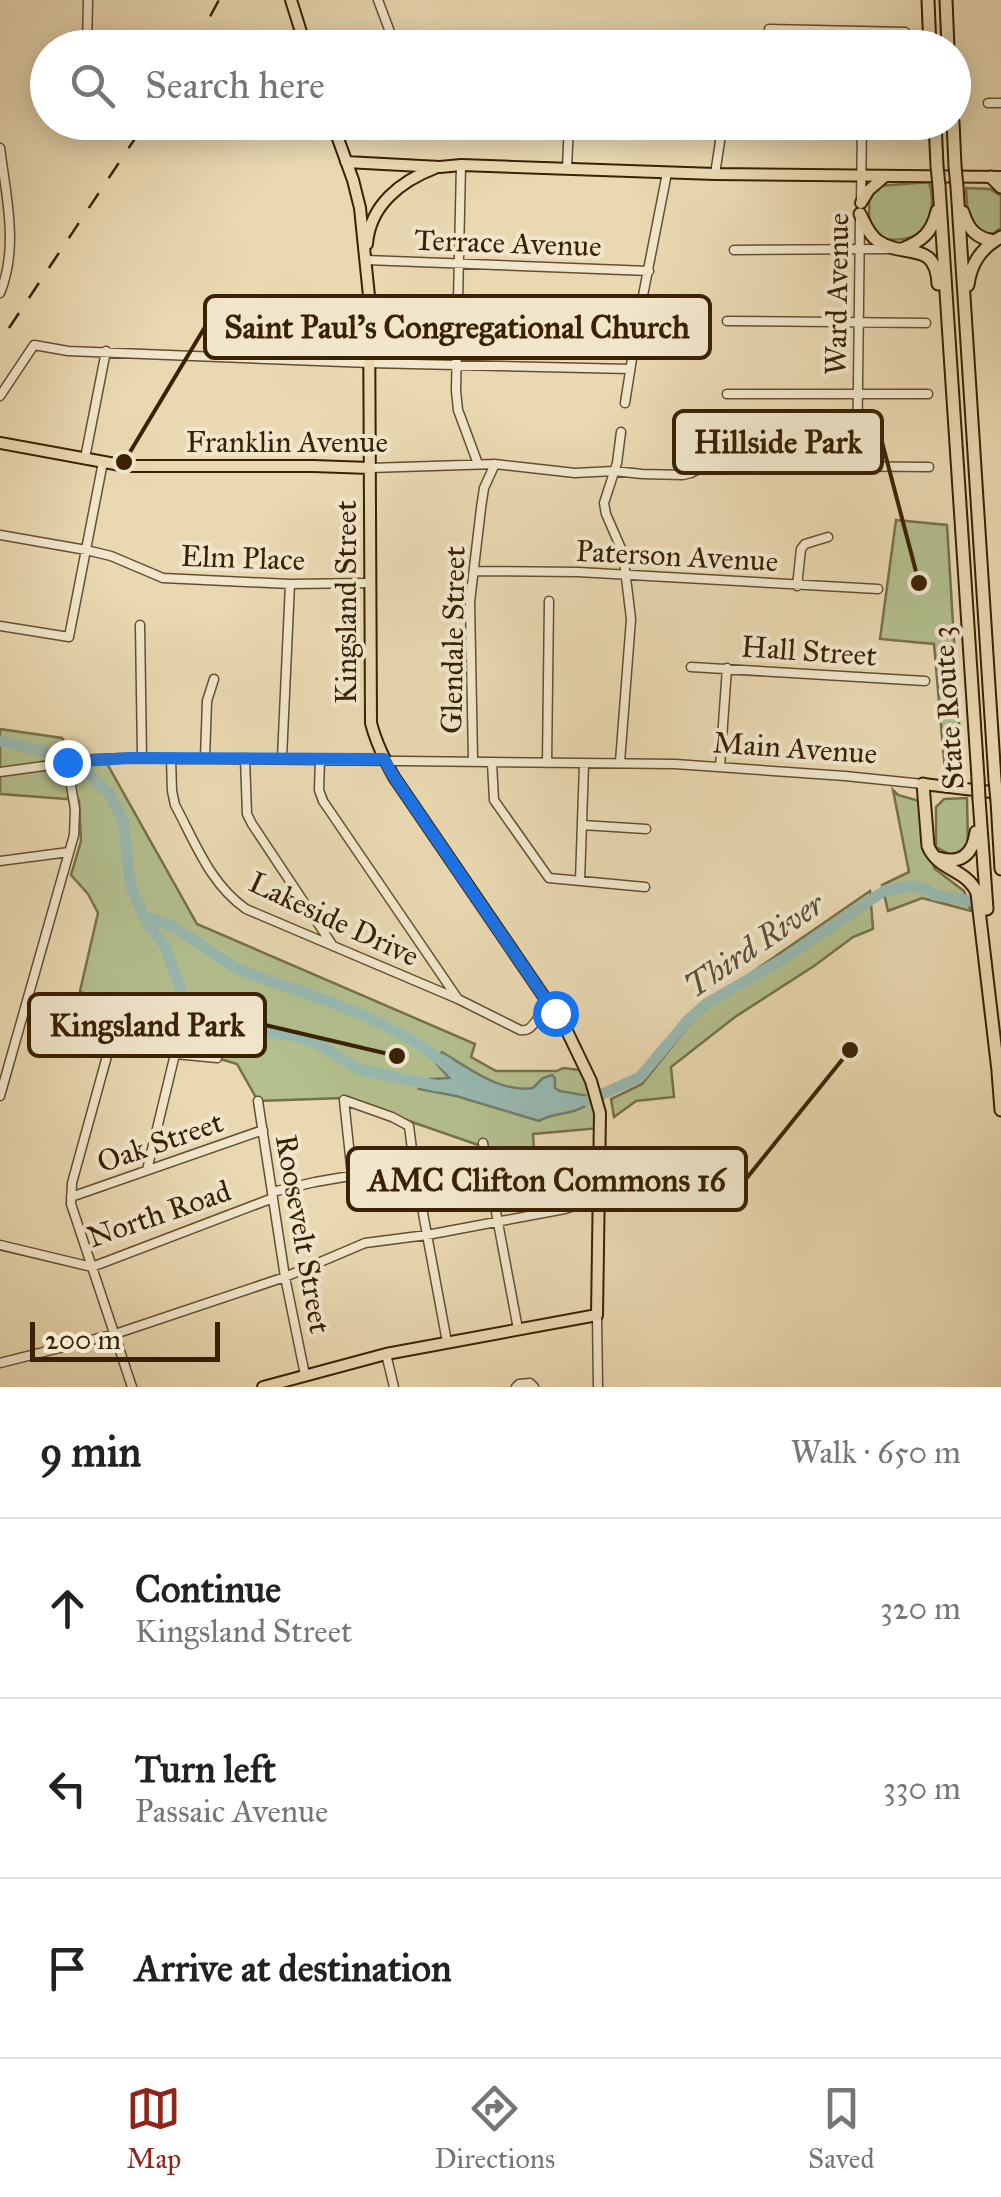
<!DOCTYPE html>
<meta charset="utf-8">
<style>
:root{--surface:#fff;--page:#f6f6f6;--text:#222;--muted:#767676;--line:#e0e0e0;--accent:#8f2418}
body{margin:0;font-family:"IM FELL Great Primer",serif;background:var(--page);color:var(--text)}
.scale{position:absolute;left:30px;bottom:25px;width:190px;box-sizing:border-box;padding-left:10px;border:5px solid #392102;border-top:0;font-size:28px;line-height:35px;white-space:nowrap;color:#392102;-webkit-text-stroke:8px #f1e6cc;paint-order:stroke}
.stop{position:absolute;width:30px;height:30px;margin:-22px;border:8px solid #1a73e8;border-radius:50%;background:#fff}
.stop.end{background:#1a73e8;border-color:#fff;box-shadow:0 2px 10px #0008}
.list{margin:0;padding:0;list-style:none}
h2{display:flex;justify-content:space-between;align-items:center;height:130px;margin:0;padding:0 40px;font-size:42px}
h2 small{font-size:32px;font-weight:400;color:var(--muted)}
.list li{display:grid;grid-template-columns:65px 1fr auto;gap:30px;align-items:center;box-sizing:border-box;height:180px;padding:0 40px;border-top:2px solid var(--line)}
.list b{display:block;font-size:38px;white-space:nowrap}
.list p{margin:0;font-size:32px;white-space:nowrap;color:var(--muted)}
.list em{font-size:32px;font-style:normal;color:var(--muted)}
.icon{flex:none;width:55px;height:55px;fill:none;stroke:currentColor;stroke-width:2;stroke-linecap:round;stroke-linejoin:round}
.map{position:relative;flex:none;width:1001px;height:1387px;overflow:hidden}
.search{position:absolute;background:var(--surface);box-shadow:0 5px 25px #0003;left:30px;right:30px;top:30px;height:110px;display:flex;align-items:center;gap:25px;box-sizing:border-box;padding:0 35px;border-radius:55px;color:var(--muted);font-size:38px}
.sheet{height:670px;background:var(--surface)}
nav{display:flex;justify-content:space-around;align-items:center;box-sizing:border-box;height:140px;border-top:2px solid var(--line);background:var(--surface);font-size:28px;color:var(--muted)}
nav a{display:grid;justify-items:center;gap:5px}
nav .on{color:var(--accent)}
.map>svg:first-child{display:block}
.green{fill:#b3bf8e;stroke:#767048;stroke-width:2.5}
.water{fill:#98b9b1;stroke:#727c6b;stroke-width:2.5}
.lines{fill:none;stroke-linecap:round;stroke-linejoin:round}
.river{stroke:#98b9b1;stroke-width:11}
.minor-casing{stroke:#654f2e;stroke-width:11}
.major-casing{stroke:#392102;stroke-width:14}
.highway-casing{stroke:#392102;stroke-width:15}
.minor{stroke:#f1e6cc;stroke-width:8}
.major{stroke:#e9d8b1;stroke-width:10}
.highway{stroke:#e9d8b1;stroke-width:11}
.rail{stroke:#392102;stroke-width:2.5;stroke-dasharray:18 18;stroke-linecap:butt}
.highway-bridge-casing{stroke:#392102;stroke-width:15;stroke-linecap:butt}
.highway-bridge{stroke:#e9d8b1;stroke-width:11}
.route{stroke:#1a73e8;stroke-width:12}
.labels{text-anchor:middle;stroke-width:8;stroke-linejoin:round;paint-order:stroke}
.street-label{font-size:30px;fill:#392102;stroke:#f1e6cc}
.water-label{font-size:32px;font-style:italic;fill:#564f37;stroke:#f1e6cc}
.leader{fill:none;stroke:#392102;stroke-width:4}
.callout-dot{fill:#392102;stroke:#f1e6cc;stroke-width:4}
.callout{fill:#f1e6cc;stroke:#392102;stroke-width:4}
.callout-label{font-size:32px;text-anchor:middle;font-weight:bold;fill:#392102}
</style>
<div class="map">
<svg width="1001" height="1387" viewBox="0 0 1001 1387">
<rect width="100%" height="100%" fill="#e9d8b1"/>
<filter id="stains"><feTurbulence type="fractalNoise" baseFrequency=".002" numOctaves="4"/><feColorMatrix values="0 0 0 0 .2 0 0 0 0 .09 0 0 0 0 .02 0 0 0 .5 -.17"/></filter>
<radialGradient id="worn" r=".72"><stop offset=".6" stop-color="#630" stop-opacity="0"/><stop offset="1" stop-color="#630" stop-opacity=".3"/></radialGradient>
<path class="green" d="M929 182C935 199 931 214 926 231 909 240 877 248 870 222 868 214 870 204 869 197L879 186Z
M966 188 990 189 1001 196V228L994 233 984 234 968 219Z
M896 520 947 525 962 772 945 771 934 644 880 639Z
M0 729 62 738 71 752 105 760 197 924 475 1044 471 1057 496 1071H557L563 1068 587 1071 596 1093 590 1095 601 1128 533 1134 534 1151 506 1150 481 1146 343 1098 258 1101 237 1064 217 1058 176 1053 119 1021 80 991 98 913 88 894 71 875 81 841 79 800 0 794Z
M893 790 898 795 919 801 926 848 935 869 964 891 971 911 922 898 888 911 882 885 909 872Z
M967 798 968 847 953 856 936 847V807L944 799Z
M870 891 873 929 853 937 814 966 735 1017 671 1067 674 1097 636 1101 614 1117 611 1099 642 1084 706 1004Z"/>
<path class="water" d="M442 1052C469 1068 500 1093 533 1088L543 1078 552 1075 555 1078V1088L560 1091 589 1096 590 1103C573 1116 552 1112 539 1121L456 1096 419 1089 430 1079 449 1078 436 1063Z"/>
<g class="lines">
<path class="river" d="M0 741 67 757
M84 769 110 795 123 821 131 888 147 923 165 946 188 1010 210 1026 297 1036 319 1044 358 1069 438 1086
M145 917C182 925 206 952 239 969 257 978 278 983 297 990 346 1007 409 1031 448 1067
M587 1101 640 1077 688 1020 706 1004 783 959 884 891 912 886 926 889 934 895 971 901"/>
<defs>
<path id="minor" d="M378 0 396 48
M769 29 905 32
M87 48 88 0
M863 48V31
M988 103H1001
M0 148C6 195 19 248 0 293
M461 165 456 391 458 410 478 464
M567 169 569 122
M715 174 723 122
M861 203 862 122
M734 250 889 249
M366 260 649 271
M727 321 926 323
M727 394H928
M0 396 34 345 68 351 369 363 630 369
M625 403 638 321 667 173
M85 458 106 351
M857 467 860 217
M370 468 495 464 575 473 614 471 642 474 683 475 691 473 707 465 929 467
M0 535 86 550 111 556 163 578 290 584 371 583
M474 571 578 572 878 589
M797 586 801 549 805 544 828 537
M140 625 142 758
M0 626 69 637 103 462
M691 667 925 681
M171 758 172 791 175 805C195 842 210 884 246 909L458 999 520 1030C531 1032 533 1023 540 1016L556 1015
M205 758 207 701 214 679
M245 758 247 814 252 824 333 946
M282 758 290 584
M320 759 319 790 323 801 458 999
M473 760 470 602 481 508 484 488 495 464
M620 762 631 619 623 553 606 514 604 503 617 463 621 432
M492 763 494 800 549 878 645 887
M547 763 549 601
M720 767 727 668
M0 772 95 759 130 758 675 764 845 776 923 784
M582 825 646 829
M0 861 69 852
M580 881 584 764
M0 1096 74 835 75 809 67 762
M258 1101 285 1277 305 1375
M483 1143 518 1329
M147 1170 175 1054
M352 1175 344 1100 392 1117 409 1126 414 1165 447 1342
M272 1192 315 1182 414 1165
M71 1197 263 1130
M0 1245 92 1267 273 1198
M597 1315 598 1387
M386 1354 394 1387
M0 1363 115 1334 285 1277 365 1243 427 1235 565 1209 587 1202 599 1201
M132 1387 71 1204 72 1183 115 1027 119 1022 175 1054 217 1058
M516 1387 519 1384 530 1383 534 1387"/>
<path id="major" d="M291 0 306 48
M346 162 440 167 461 165 715 174 1001 177
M861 203 869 190 883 178
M367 244C370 205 401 181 435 168
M0 443 126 466H313L370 468
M923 784 1000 793
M263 1387 386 1354 597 1315 600 1113 591 1081 566 1029 394 777C384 759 376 743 371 723L369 296 360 208 353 180 332 122"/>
<path id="highway" d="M928 0 930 48
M946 0 948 48
M935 122 937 166
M953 122 955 166
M991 177 1001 187
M939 186 978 778
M957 187 995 780
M963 212C968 229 976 238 994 241
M860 214C865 224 869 235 878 241 903 259 936 239 938 284
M902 249C922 241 932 233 937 211
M968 285C971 263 981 248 1001 237
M923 784 928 846C938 871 966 868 977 893L999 1079
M979 799 987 909
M997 801 1001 869
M938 858C961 865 973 854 976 832
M998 1072 1001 1110"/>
</defs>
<use href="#minor" class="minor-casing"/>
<use href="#major" class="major-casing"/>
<use href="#highway" class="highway-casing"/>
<use href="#minor" class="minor"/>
<use href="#major" class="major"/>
<use href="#highway" class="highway"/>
<path class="rail" d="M193 48 219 0
M9 328 146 122"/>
<defs>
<path id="highway-bridge" d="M937 166 939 186
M955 166 957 187
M978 778 979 799
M995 780 997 801"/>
</defs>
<use href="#highway-bridge" class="highway-bridge-casing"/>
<use href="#highway-bridge" class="highway-bridge"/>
</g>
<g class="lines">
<path class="route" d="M67 762 130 758 384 759 394 777 555 1013"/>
</g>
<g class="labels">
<g class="street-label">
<text transform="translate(508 243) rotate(2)" y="10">Terrace Avenue</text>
<text transform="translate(837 294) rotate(-89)" y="10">Ward Avenue</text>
<text x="287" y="452">Franklin Avenue</text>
<text transform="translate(677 556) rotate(3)" y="10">Paterson Avenue</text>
<text transform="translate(243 558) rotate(2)" y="10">Elm Place</text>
<text transform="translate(346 602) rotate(-90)" y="10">Kingsland Street</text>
<text transform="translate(453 640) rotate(-89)" y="10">Glendale Street</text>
<text transform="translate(809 651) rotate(4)" y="10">Hall Street</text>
<text transform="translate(948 708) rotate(-94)" y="10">State Route 3</text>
<text transform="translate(795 748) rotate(4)" y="10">Main Avenue</text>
<text transform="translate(334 919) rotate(25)" y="10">Lakeside Drive</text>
<text transform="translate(160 1142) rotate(-19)" y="10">Oak Street</text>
<text transform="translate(159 1214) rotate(-19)" y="10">North Road</text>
<text transform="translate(303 1234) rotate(80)" y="10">Roosevelt Street</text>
</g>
<g class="water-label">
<text transform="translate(754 945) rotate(-34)" y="11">Third River</text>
</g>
</g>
<path class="leader" d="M124 462L205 327M919 583L882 442M397 1056L265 1025M850 1050L746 1179"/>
<g class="callout-dot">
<circle cx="124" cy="462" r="10"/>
<circle cx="919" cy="583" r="10"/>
<circle cx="397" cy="1056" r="10"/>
<circle cx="850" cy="1050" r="10"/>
</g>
<g class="callout">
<rect x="205" y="296" width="505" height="62" rx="10"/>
<rect x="674" y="411" width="208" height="62" rx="10"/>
<rect x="29" y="994" width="236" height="62" rx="10"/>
<rect x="348" y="1148" width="398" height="62" rx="10"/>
</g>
<g class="callout-label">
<text x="457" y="338">Saint Paul's Congregational Church</text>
<text x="778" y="453">Hillside Park</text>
<text x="147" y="1036">Kingsland Park</text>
<text x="547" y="1191">AMC Clifton Commons 16</text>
</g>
<rect width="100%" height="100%" filter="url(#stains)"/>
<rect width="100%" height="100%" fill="url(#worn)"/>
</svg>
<div class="scale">200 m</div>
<div class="stop" style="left:555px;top:1013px"></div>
<div class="stop end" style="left:67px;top:762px"></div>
<div class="search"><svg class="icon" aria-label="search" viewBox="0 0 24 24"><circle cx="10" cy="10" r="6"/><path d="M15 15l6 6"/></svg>Search here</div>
</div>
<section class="sheet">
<h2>9 min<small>Walk · 650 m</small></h2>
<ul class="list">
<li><svg class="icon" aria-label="ahead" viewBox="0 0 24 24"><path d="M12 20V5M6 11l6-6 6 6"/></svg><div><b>Continue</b><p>Kingsland Street</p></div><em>320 m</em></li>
<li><svg class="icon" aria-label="left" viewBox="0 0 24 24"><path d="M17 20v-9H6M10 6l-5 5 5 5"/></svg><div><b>Turn left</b><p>Passaic Avenue</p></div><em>330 m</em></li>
<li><svg class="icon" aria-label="arrive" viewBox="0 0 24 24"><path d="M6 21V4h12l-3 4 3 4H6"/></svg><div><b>Arrive at destination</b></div></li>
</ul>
</section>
<nav>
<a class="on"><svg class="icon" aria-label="map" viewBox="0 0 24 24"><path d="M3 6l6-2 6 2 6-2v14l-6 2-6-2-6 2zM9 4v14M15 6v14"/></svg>Map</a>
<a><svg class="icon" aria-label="directions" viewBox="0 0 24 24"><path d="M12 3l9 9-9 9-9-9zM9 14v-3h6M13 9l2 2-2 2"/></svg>Directions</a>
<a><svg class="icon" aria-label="saved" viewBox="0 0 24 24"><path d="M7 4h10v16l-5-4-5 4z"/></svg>Saved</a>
</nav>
